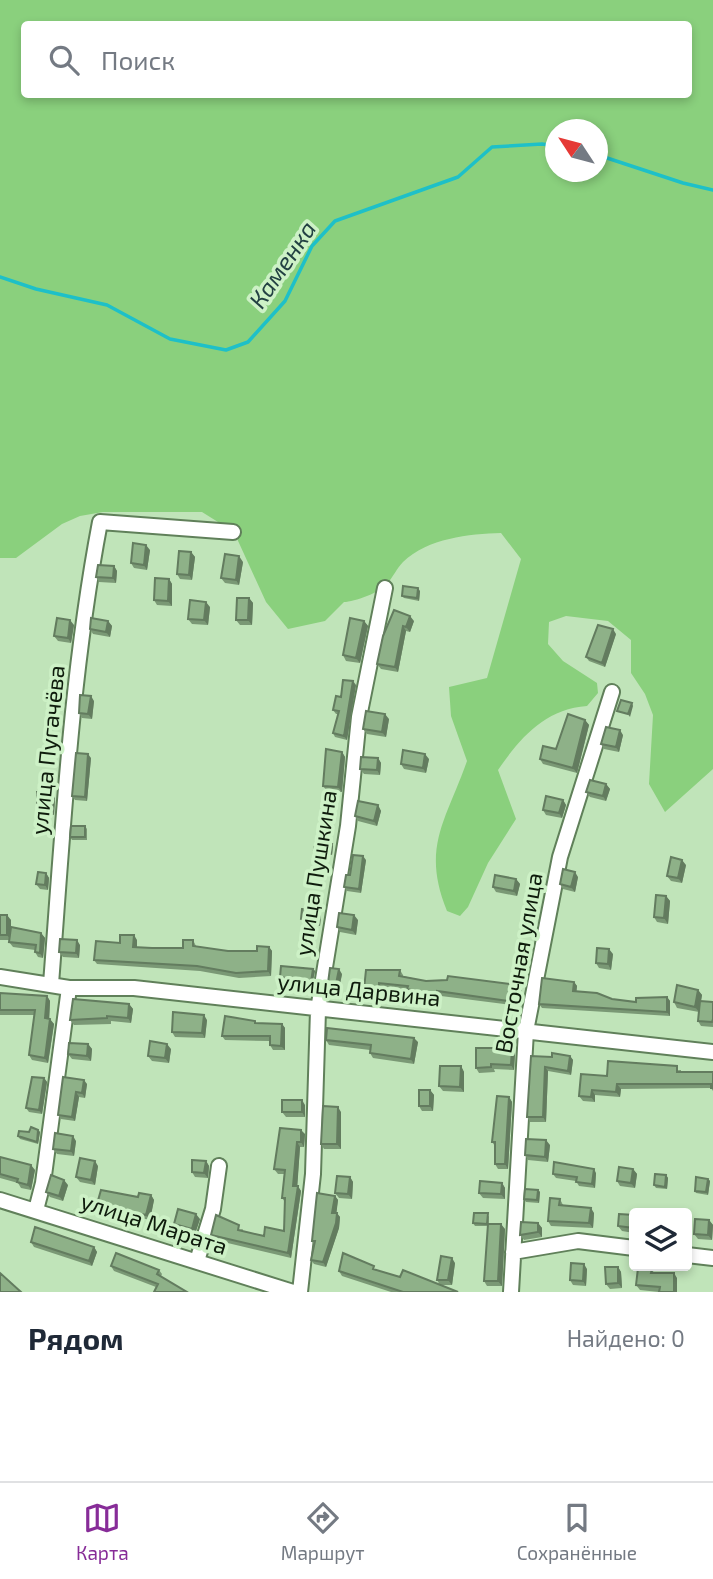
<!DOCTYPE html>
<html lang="ru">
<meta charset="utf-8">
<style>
:root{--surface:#fff;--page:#f2f2f3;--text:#1f2937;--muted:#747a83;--line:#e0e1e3;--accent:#872c98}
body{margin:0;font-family:"Exo 2",sans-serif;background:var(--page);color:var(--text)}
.controls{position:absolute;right:21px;bottom:21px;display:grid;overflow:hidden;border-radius:7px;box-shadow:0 4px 10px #0003}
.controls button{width:63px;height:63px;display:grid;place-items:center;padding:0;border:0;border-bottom:2px solid var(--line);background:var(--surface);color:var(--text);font:35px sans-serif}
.compass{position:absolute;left:545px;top:119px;width:63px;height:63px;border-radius:50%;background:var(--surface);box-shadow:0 4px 10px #0003;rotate:306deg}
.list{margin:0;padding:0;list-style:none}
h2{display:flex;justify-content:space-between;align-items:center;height:91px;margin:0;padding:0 28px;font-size:30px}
h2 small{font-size:23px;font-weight:400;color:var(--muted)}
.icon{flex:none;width:38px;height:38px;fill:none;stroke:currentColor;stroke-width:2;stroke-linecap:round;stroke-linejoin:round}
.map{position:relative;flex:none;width:713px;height:1292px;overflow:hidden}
.search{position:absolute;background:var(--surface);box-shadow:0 4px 10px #0003;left:21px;right:21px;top:21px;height:77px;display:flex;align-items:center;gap:18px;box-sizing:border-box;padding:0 24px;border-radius:7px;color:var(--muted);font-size:26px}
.sheet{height:189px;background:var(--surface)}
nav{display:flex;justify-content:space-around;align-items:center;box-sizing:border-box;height:98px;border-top:2px solid var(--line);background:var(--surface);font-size:19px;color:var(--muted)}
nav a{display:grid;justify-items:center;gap:4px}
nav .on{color:var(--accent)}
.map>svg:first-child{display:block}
.green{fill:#8ad07d;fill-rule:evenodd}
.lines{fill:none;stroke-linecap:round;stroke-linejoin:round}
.stream{stroke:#1ec0c8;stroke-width:3.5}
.minor-casing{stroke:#60805a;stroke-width:18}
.minor{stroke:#fff;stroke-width:14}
.wall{fill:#7a9875}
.shaded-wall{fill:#637c5f}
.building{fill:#8eb188;stroke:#637c5f;stroke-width:2}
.labels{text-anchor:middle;stroke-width:7;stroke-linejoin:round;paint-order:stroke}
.street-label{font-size:23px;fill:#0e1b0c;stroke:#cdf1c6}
.water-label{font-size:24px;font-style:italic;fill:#234143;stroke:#cdf1c6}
</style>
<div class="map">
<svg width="713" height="1292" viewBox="0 0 713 1292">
<rect width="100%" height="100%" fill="#c0e4b9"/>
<path class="green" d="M0 0H713V769L665 812 649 784 653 715 645 694 631 673V640L608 621 566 616 549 622 548 644 563 661 597 683 598 693 587 706C545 709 520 738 498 770L516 819 488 863 468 907 460 916 447 911C421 847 446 821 467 761L451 716 449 687 487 678 521 559 501 533C469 534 428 538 403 562 397 568 393 577 387 584 381 592 354 602 344 602L325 621 288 629 266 602 234 532 202 512H103L80 516 62 524 16 558H0ZM24 24H688V94H24ZM556 130H598V172H556Z"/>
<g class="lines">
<path class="stream" d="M598 155 683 183 713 190
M0 277 36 289 107 305 170 339 226 350 248 342 285 301 312 246 335 221 458 177 492 147 542 144 556 146"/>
<defs>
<path id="minor" d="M0 977 69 988H134L713 1052
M51 984C63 829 71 674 100 522L233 532
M0 1200 293 1292
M36 1210 43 1183 69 988
M513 1252 578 1241 634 1248
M687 1255 713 1258
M197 1261 213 1209 219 1166
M300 1292 313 1174 318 1010 348 826 359 717 385 588
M511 1292 526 1031 560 857 612 692"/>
</defs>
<use href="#minor" class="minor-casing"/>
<use href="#minor" class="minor"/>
</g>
<path class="wall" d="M150 550 147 570 134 568 131 563Z
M191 552 195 557 192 580 180 579 177 574Z
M243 562 239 585 225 583 221 578Z
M114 566 117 571 116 583 99 582 96 577Z
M169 579 172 584V606L157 605 154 600Z
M420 591 419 601 404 598 402 596Z
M249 598 253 603 252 625H240L236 620Z
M210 607 208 625 192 624 188 619Z
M108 621 112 626 110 637 93 634 90 629Z
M364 621 368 626 360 663 346 661 343 655Z
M414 621 410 632 406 631 398 672 381 669 377 664 383 636Z
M74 625 71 643 58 641 54 636Z
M616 634 605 667 589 661 586 657Z
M356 685 347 740 335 737 333 733 338 714H336L333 710 341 697Z
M94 701 92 719 82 718 79 713Z
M389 719 386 737 367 734 363 729Z
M585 720 589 725 577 773 543 764 540 759 556 749Z
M623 735 619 752 604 749 601 744Z
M342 752 345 757 342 792 327 791 323 786Z
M91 758 87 801 75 800 72 796Z
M378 758 381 763 380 775 364 774 360 769Z
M429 759 426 773 404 769 401 764Z
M606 784 610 789 606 801 590 797 586 792Z
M52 793 55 798 54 815 40 814 37 809Z
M563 800 566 805 562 818 546 815 543 810Z
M378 805 381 811 377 826 358 821 355 816Z
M85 826 87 829V840H72L70 837Z
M333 846 332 855 316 853 314 850Z
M366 860 361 893 347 891 344 887 350 875Z
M686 865 682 883 671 881 667 876Z
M46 873 49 878 48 890 40 889 36 884Z
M578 877 575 892 563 889 560 884Z
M516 879 520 884 517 896 496 892 493 887Z
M666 896 670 901 668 924 657 922 654 917Z
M318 910 321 915 320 926 304 924 301 919Z
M0 915 11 920V933H41L45 938 43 958 38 957 35 952V950L13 947 9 942 10 940H0Z
M358 920 356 935 340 932 337 927Z
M137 940V947L152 948H183L193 940 196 946 228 951H257L269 947 272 951 271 976 239 978 200 971 97 964 94 960 120 943Z
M80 945 79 958 63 957 59 952Z
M613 954 611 970 599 968 596 963Z
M313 969 315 971 312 985 282 980 280 977Z
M400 970 403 975V976L426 981 518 985 522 990 519 1006 441 996 440 999 429 998 411 994 408 990 382 988V994L368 993 364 989Z
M342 974 339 989 331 988 328 983Z
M574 982 577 986 576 992 612 999 636 1002 667 997 670 1001V1016L542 1008 539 1004Z
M698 990 702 995 701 1001 713 1002V1027L701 1026 698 1021 699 1012 677 1008 674 1002Z
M0 993 47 996 50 1001 49 1019 54 1024 48 1063 32 1060 29 1055 34 1015H0Z
M129 1004 133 1009 131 1023 111 1021V1024L74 1025 70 1020Z
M207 1020 205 1038 175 1037 172 1032Z
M257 1023 282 1024 285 1028V1050H273L270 1045V1041L225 1040 222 1036Z
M326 1040 418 1042 414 1064 373 1058 370 1053V1050L329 1045Z
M88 1044 92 1049 91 1061 72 1059 68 1054Z
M512 1048 515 1053 514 1070 494 1069 495 1072 479 1073 476 1068Z
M171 1049 169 1063 152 1061 148 1056Z
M531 1056 552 1057 570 1056 573 1060 571 1075 548 1071 546 1122H530L527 1117Z
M461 1066 464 1072V1092L443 1091 439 1086Z
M681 1070V1072H713V1091L711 1088 621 1089 620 1097 595 1095V1102L583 1101 579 1096 607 1076Z
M63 1077 87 1084 85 1098 79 1097 75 1121 61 1119 58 1115Z
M44 1078 47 1082 42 1114 29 1112 26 1108Z
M430 1090 434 1095 433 1111H422L419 1106Z
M509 1097 512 1102 508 1169H498L495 1164V1146L492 1142Z
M305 1105V1117H286L282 1112Z
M341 1112V1149H324L321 1144Z
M280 1128 305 1134 304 1147H300L297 1186 301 1191 291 1258 215 1240 211 1235 243 1229 242 1231 264 1236 284 1231 285 1202 282 1198 284 1174H278L274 1169Z
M38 1130 40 1132 38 1144 20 1139 18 1136Z
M76 1141 74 1156 57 1154 53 1149Z
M550 1145 548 1162 528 1160 525 1155Z
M0 1157 35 1170 31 1190 21 1188 18 1183 0 1178Z
M206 1161 209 1166 208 1178 195 1177 192 1172Z
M98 1166 95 1185 80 1182 76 1177Z
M633 1169 637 1174 635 1188 620 1186 617 1181Z
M596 1173 595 1188 579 1186 576 1181 556 1178 553 1174Z
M666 1175 668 1178 667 1189 656 1188 654 1185Z
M350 1177 353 1182 352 1199 339 1198 335 1193Z
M708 1179 710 1181 708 1195 696 1193 695 1191Z
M502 1183 505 1188V1199L483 1198 479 1193Z
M68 1185 63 1201 50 1197 46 1192Z
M538 1190 540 1192 539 1203 526 1202 524 1199Z
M151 1195 154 1200 150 1220 100 1209 97 1204Z
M335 1196 338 1200 336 1213 340 1217 339 1228 326 1267 314 1264 311 1260 314 1245 312 1241Z
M560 1199 563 1205 594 1213 593 1228 551 1226 548 1221Z
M634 1215V1233L622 1231 618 1226Z
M489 1216V1224L505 1229 502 1286H487L484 1281 488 1226H475L473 1223Z
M200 1219 195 1234 177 1229 174 1224Z
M709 1220 713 1225 712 1240 698 1239 694 1234Z
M538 1223 542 1228V1237L524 1240 520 1235Z
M31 1242 94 1247 97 1252 92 1266 34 1247Z
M455 1263 452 1285H440L437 1280Z
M111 1266 159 1270 162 1274 156 1287 114 1271Z
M618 1267 621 1272 622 1288 610 1289 606 1284Z
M587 1269 586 1286 573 1285 570 1280Z
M652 1269 654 1273 677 1278V1292H659L640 1290 636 1285Z
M339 1271H377L458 1292H391L342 1276Z"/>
<path class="shaded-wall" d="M146 545 150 550 147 570 144 565Z
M191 552 195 557 192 580 189 575Z
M239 556 243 562 239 585 236 580Z
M114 566 117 571 116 583 113 578Z
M169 579 172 584V606L168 601Z
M418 588 420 591 419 601 417 598Z
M249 598 253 603 252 625 248 620Z
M206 602 210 607 208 625 204 620Z
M410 616 414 621 410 632 406 627Z
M70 620 74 625 71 643 68 638Z
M108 621 112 626 110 637 106 632Z
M364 621 368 626 360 663 356 658Z
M403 626 406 631 398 672 395 667Z
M613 629 616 634 605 667 602 663Z
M353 681 356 685 347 740 344 736Z
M91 696 94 701 92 719 88 714Z
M632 703 633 706 630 717 628 714Z
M385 714 389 719 386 737 382 732Z
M585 720 589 725 577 773 573 768Z
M620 730 623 735 619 752 616 747Z
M342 752 345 757 342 792 338 787Z
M88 754 91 758 87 801 85 797Z
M425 754 429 759 426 773 423 768Z
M378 758 381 763 380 775 377 770Z
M606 784 610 789 606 801 603 796Z
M52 793 55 798 54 815 51 810Z
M563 800 566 805 562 818 559 813Z
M378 805 381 811 377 826 374 821Z
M332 844 333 846 332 855 330 853Z
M363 856 366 860 361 893 359 889Z
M682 860 686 865 682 883 678 878Z
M575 872 578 877 575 892 571 887Z
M46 873 49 878 48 890 45 885Z
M516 879 520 884 517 896 514 891Z
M666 896 670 901 668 924 664 918Z
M318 910 321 915 320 926 316 921Z
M7 915 11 920V940L7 935Z
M354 915 358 920 356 935 352 930Z
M41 933 45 938 43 958 40 953Z
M134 935 137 940V951L133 947Z
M77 940 80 945 79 958 76 953Z
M269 947 272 951 271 976 268 971Z
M609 949 613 954 611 970 608 964Z
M313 969 315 971 312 985 311 982Z
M339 969 342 974 339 989 336 984Z
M574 982 577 986 576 996 573 991Z
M379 983 382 988V994L379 989Z
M518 985 522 990 519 1006 515 1002Z
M698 990 702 995 699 1012 695 1007Z
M47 996 50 1001 49 1023 45 1018Z
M667 997 670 1001V1016L667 1012Z
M129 1004 133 1009 131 1023 128 1018Z
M204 1015 207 1020 205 1038 202 1033Z
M50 1019 54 1024 48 1063 45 1058Z
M282 1024 285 1028V1050L281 1046Z
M414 1038 418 1042 414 1064 411 1059Z
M88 1044 92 1049 91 1061 87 1056Z
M167 1044 171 1049 169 1063 165 1058Z
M512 1048 515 1053 514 1070 511 1065Z
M570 1056 573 1060 571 1075 568 1071Z
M461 1066 464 1072V1092L460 1087Z
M545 1067 548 1071 546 1122 543 1117Z
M44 1078 47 1082 42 1114 39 1110Z
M84 1080 87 1084 85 1098 82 1093Z
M617 1084 621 1089 620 1097 616 1092Z
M430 1090 434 1095 433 1111 430 1106Z
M592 1090 595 1095V1102L591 1097Z
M76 1092 79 1097 75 1121 72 1117Z
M509 1097 512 1102 508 1169 505 1164Z
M302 1100 305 1105V1117L302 1112Z
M338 1107 341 1112V1149L337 1144Z
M38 1130 40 1132 38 1144 37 1142Z
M301 1130 305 1134 304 1147 301 1142Z
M73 1136 76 1141 74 1156 71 1151Z
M546 1140 550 1145 548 1162 545 1157Z
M297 1142 300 1147 297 1191 293 1186Z
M95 1161 98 1166 95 1185 91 1180Z
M206 1161 209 1166 208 1178 204 1173Z
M31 1165 35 1170 31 1190 28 1185Z
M594 1169 596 1173 595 1188 592 1184Z
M633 1169 637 1174 635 1188 631 1183Z
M666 1175 668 1178 667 1189 665 1187Z
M350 1177 353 1182 352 1199 348 1194Z
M708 1179 710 1181 708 1195 706 1192Z
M64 1180 68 1185 63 1201 59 1196Z
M502 1183 505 1188V1199L501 1194Z
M298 1186 301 1191 291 1258 288 1253Z
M538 1190 540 1192 539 1203 537 1200Z
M151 1195 154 1200 150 1220 146 1215Z
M335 1196 338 1200 336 1217 332 1213Z
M591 1208 594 1213 593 1228 589 1223Z
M337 1213 340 1217 339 1228 326 1267 323 1262Z
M196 1214 200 1219 195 1234 192 1229Z
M709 1220 713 1225 712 1240 708 1235Z
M538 1223 542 1228V1237L538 1232Z
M501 1224 505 1229 502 1286 498 1281Z
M94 1247 97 1252 92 1266 89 1261Z
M452 1258 455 1263 452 1285 448 1280Z
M584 1264 587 1269 586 1286 583 1281Z
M618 1267 621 1272 622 1288 618 1283Z
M674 1273 677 1278V1292H674Z"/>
<path class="building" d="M133 543 146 545 144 565 131 563Z
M179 551 191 552 189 575 177 574Z
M225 554 239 556 236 580 221 578Z
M98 565 114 566 113 578 96 577Z
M155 578 169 579 168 601 154 600Z
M403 586 418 588 417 598 402 596Z
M237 598H249L248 620H236Z
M190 600 206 602 204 620 188 619Z
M394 610 410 616 406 627 403 626 395 667 377 664 383 636Z
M57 618 70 620 68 638 54 636Z
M91 618 108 621 106 632 90 629Z
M350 618 364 621 356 658 343 655Z
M598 625 613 629 602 663 586 657Z
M343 680 353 681 344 736 333 733 339 711 333 710 336 696 341 697Z
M80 695 91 696 88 714 79 713Z
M621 700 632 703 628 714 617 711Z
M366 711 385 714 382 732 363 729Z
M568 714 585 720 573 768 540 759 543 746 556 749Z
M606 727 620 730 616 747 601 744Z
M326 749 342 752 338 787 323 786Z
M403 750 425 754 423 768 401 764Z
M76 753 88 754 85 797 72 796Z
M361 757 378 758 377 770 360 769Z
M590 780 606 784 603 796 586 792Z
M37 792 52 793 51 810 37 809Z
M546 796 563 800 559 813 543 810Z
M358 801 378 805 374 821 355 816Z
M71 826H85V837H70Z
M316 841 332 844 330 853 314 850Z
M353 855 363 856 359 889 344 887 346 875H350Z
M671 857 682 860 678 878 667 876Z
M563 869 575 872 571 887 560 884Z
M38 872 46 873 45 885 36 884Z
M495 875 516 879 514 891 493 887Z
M656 895 666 896 664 918 654 917Z
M302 909 318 910 316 921 301 919Z
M339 913 354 915 352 930 337 927Z
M0 915H7V935H0Z
M11 927 41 933 40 953 35 952 36 945 9 942Z
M120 935H134L133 947 152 948H183V940H193V946L228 951H257V946L269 947 268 971 236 973 197 966 94 960 96 941 120 943Z
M60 939 77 940 76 953 59 952Z
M597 948 609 949 608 964 596 963Z
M281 966 313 969 311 982 280 977Z
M330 968 339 969 336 984 328 983Z
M366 970H400L399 976 426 981 447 980 448 976 518 985 515 1002 437 991V994H426L407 989 408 986 379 983V989H364Z
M542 978 574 982 573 991 597 993 612 999 636 1002V998L667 997V1012L539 1004Z
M677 985 698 990 695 1007 674 1002Z
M0 993 47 996 45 1018 50 1019 45 1058 29 1055 35 1010H0Z
M73 999 129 1004 128 1018 107 1016V1018L70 1020Z
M700 1001 713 1002V1019L712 1022 698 1021Z
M173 1012 204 1015 202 1033 172 1032Z
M225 1016 255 1021V1023L282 1024 281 1046 270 1045V1036H222Z
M327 1028 414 1038 411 1059 370 1053 371 1045 326 1040Z
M150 1041 167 1044 165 1058 148 1056Z
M69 1043 88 1044 87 1056 68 1054Z
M476 1048H512L511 1065 491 1064V1067L476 1068Z
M552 1053 570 1056 568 1071 545 1067 543 1117H527L531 1056 552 1057Z
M608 1061 677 1066V1072H713V1088H711V1084H617L616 1092 592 1090 591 1097 579 1096 581 1074 607 1076Z
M440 1066H461L460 1087 439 1086Z
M32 1077 44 1078 39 1110 26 1108Z
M63 1077 84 1080 82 1093 76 1092 72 1117 58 1115Z
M419 1090H430V1106H419Z
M497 1096 509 1097 505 1164H495V1142H492Z
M282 1100H302V1112H282Z
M323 1106 338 1107 337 1144H321Z
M31 1127 38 1130 37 1142 18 1136 19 1131 29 1132Z
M280 1128 301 1130V1142H297L293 1186H298L288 1253 211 1235 216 1215 239 1225 238 1230 264 1236 265 1227 284 1231 285 1198H282L285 1170 274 1169Z
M55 1133 73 1136 71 1151 53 1149Z
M526 1139 546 1140 545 1157 525 1155Z
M0 1157 31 1165 28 1185 17 1182 18 1179 0 1174Z
M80 1158 95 1161 91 1180 76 1177Z
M192 1160 206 1161 204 1173 192 1172Z
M554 1162 594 1169 592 1184 576 1182 577 1177 553 1174Z
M619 1167 633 1169 631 1183 617 1181Z
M655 1174 666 1175 665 1187 654 1185Z
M51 1175 64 1180 59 1196 46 1192Z
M337 1176 350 1177 348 1194 335 1193Z
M696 1177 708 1179 706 1192 695 1191Z
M480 1181 502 1183 501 1194 479 1193Z
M525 1189 538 1190 537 1200 524 1199Z
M101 1190 138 1197 139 1193 151 1195 146 1215 97 1204Z
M317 1193 335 1196 332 1213H337L336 1223 323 1262 311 1260 315 1241H312Z
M550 1198 560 1199 559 1205 591 1208 589 1223 548 1221Z
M178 1209 196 1214 192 1229 174 1224Z
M474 1213H488L487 1224 473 1223Z
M619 1214 634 1215V1228L618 1226Z
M695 1219 709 1220 708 1235 694 1234Z
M521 1222 538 1223V1232L520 1235Z
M488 1224H501L498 1281H484Z
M35 1227 94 1247 89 1261 31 1242Z
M116 1253 159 1270 157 1274 187 1292H154L158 1284 111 1266Z
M343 1253 374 1266 373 1269 400 1277 403 1270 458 1292H403L339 1271Z
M441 1256 452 1258 448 1280H437Z
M571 1263 584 1264 583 1281 570 1280Z
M605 1267H618V1283L606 1284Z
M638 1268 652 1269 651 1273H674V1292H659L660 1287 636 1285Z
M0 1273 21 1292H0Z"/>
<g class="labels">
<g class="street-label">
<text transform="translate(48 750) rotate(-84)" y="8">улица Пугачёва</text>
<text transform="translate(316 873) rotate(-81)" y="8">улица Пушкина</text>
<text transform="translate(519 963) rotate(-80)" y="8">Восточная улица</text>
<text transform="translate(359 990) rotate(6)" y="8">улица Дарвина</text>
<text transform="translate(154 1224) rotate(18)" y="8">улица Марата</text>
</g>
<g class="water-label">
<text transform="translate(283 265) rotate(-56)" y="8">Каменка</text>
</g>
</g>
</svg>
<div class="controls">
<button><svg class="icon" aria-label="layers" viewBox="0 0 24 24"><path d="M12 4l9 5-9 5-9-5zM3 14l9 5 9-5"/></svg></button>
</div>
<svg class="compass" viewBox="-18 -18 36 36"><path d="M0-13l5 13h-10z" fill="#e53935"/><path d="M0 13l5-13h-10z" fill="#747a83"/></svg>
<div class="search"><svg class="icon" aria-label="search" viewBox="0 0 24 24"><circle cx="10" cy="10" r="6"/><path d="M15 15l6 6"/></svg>Поиск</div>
</div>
<section class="sheet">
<h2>Рядом<small>Найдено: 0</small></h2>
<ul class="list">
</ul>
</section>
<nav>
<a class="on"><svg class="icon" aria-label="map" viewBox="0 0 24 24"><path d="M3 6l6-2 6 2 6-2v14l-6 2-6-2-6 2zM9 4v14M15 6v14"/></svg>Карта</a>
<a><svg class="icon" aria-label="directions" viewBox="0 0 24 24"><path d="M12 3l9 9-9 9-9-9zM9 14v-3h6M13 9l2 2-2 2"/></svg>Маршрут</a>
<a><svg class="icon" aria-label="saved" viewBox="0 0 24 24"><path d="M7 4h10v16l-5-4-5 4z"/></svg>Сохранённые</a>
</nav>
